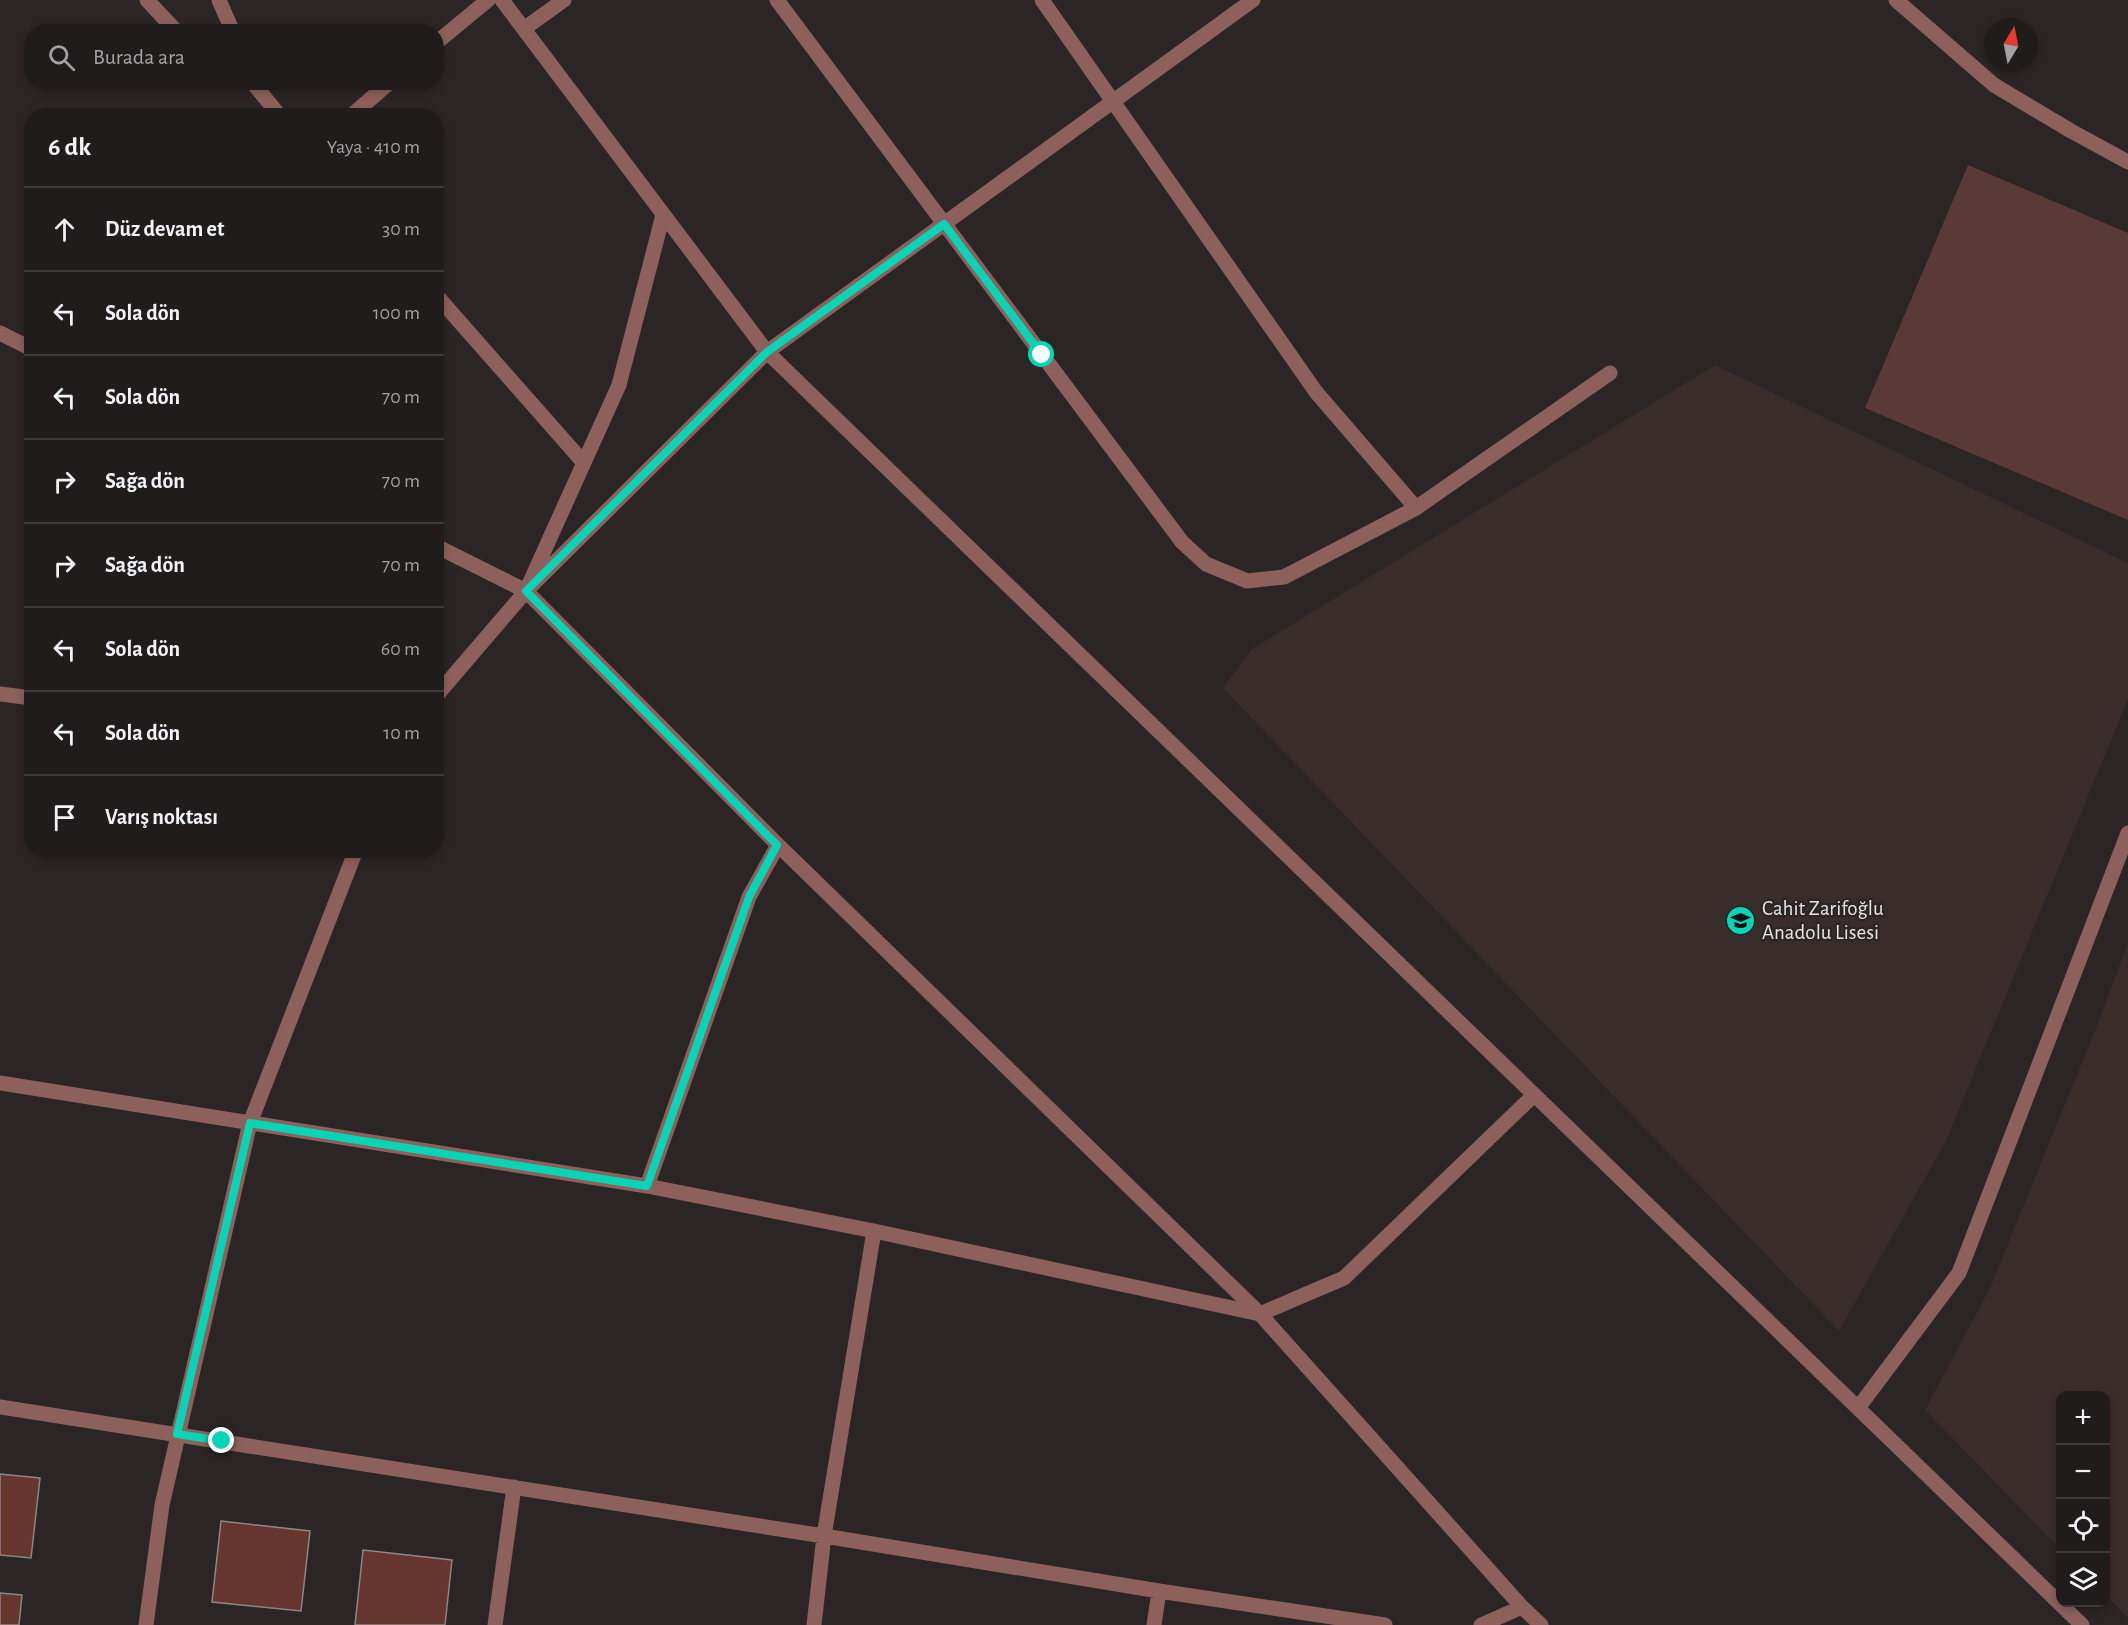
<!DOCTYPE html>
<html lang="tr">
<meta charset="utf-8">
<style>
:root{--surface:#201c1c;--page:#2d2929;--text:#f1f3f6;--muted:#a2a1a3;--line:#3d3a3b}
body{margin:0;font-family:"Alegreya Sans",sans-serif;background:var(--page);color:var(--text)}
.controls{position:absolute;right:18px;bottom:18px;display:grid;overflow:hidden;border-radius:12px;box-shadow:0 3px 9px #0003}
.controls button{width:54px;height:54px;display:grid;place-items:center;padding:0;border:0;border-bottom:2px solid var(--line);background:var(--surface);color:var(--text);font:30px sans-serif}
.compass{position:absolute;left:1984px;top:18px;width:54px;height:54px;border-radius:50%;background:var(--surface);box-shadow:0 3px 9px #0003;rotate:10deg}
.stop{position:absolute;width:18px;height:18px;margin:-14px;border:4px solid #08d5b5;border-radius:50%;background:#fff}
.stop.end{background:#08d5b5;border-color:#fff;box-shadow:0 2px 6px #0008}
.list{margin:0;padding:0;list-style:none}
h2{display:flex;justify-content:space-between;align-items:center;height:78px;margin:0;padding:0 24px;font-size:26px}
h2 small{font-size:20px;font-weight:400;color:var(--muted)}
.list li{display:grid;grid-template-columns:39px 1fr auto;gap:18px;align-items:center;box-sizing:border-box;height:84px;padding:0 24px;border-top:2px solid var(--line)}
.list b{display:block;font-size:22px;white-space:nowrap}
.list em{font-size:20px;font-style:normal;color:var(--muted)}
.icon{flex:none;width:33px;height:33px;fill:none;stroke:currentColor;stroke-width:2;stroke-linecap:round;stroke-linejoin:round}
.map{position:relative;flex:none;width:2128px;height:1625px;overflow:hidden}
.search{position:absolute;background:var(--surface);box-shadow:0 3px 9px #0003;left:24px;top:24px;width:420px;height:66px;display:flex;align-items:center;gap:15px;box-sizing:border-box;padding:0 21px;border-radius:24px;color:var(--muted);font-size:22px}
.panel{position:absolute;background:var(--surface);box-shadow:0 3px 9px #0003;left:24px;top:108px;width:420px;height:750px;border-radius:24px}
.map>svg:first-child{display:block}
.built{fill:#392d2b}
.green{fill:#5a3a36}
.building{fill:#673530;stroke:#8d8685;stroke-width:1.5}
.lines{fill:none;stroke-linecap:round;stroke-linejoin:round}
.minor{stroke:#8d605b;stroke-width:15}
.route{stroke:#08d5b5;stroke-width:8}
.labels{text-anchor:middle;stroke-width:4.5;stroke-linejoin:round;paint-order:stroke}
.poi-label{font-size:21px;fill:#e8e4e4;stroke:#2b2525;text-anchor:start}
</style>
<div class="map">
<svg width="2128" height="1625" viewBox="0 0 2128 1625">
<rect width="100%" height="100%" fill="#2b2525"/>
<path class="built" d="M1715 365 2128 563V699L1946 1141 1839 1331 1223 688 1252 649Z
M2128 943V1618L2106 1595V1396H2060V1549L1925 1410 1990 1288 2098 1023Z"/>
<path class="green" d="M1968 165 2128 233V520L1865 408Z"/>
<path class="building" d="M0 1474 40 1478 31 1558 0 1555Z
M221 1521 310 1531 301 1611 212 1602Z
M363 1550 452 1560 445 1625H355Z
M0 1593 22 1595 19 1625H0Z"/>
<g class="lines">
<path class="minor" d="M147 0 177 32
M219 0 233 32
M502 0 767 352 2082 1625
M777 0 1182 542 1206 564 1247 581 1284 577 1416 508 1610 373
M1042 0 1316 392 1416 508
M1896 0 1994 85 2071 131 2128 162
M525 28 564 0
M436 43 488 0
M252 82 280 116
M351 116 390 82
M436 295 584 463
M0 333 32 349
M436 546 526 591 778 845 1260 1314 1522 1607 1541 1625
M526 591 767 352 1253 0
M0 694 32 698
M436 696 526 591 619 385 663 215
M0 1083 647 1186 874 1231 1260 1314 1344 1278 1534 1095
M647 1186 749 897 778 845
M0 1407 824 1536 1159 1591 1385 1625
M1858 1408 1959 1273 2128 833
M146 1625 162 1505 250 1123 356 850
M495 1625 514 1487
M814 1625 824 1536 874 1231
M1154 1625 1159 1591
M1481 1625 1522 1607"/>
</g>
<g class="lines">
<path class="route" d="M222 1441 177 1434 250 1123 647 1186 749 897 777 845 526 591 767 352 944 224 1042 355"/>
</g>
<defs>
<symbol id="school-disc" viewBox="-11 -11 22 22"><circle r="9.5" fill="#08d5b5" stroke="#2b2525"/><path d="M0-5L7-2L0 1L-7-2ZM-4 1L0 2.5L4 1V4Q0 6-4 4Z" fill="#111"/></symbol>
</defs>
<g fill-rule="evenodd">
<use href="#school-disc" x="1724" y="904" width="33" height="33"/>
</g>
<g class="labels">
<g class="poi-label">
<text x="1762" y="915">Cahit Zarifoğlu<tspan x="1762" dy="24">Anadolu Lisesi</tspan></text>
</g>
</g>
</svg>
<div class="controls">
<button>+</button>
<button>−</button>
<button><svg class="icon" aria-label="locate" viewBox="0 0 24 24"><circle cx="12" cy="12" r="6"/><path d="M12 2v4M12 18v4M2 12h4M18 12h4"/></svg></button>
<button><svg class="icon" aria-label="layers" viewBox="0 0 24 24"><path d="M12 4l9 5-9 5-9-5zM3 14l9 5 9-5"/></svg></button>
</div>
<svg class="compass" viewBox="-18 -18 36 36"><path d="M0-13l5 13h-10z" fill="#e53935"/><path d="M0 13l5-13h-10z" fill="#a2a1a3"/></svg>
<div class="stop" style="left:1042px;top:355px"></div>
<div class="stop end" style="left:222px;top:1441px"></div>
<div class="search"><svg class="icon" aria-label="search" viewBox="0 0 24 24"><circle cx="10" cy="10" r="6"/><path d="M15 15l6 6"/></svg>Burada ara</div>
<section class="panel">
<h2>6 dk<small>Yaya · 410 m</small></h2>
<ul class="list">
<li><svg class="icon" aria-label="ahead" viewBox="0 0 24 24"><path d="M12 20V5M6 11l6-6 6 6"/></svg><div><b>Düz devam et</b></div><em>30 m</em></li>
<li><svg class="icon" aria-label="left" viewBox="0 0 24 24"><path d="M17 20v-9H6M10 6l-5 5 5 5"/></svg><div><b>Sola dön</b></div><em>100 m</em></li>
<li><svg class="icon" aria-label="left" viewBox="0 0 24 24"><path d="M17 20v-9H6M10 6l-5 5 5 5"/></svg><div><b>Sola dön</b></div><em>70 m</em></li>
<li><svg class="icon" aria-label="right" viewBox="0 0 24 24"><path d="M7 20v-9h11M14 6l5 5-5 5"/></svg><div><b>Sağa dön</b></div><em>70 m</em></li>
<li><svg class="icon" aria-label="right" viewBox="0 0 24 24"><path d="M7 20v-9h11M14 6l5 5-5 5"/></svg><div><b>Sağa dön</b></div><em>70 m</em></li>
<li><svg class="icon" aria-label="left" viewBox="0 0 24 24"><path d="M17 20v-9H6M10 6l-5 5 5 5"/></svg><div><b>Sola dön</b></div><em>60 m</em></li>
<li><svg class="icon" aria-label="left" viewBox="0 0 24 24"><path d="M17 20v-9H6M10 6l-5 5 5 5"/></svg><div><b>Sola dön</b></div><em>10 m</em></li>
<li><svg class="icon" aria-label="arrive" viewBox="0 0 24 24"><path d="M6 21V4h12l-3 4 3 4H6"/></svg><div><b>Varış noktası</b></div></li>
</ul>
</section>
</div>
